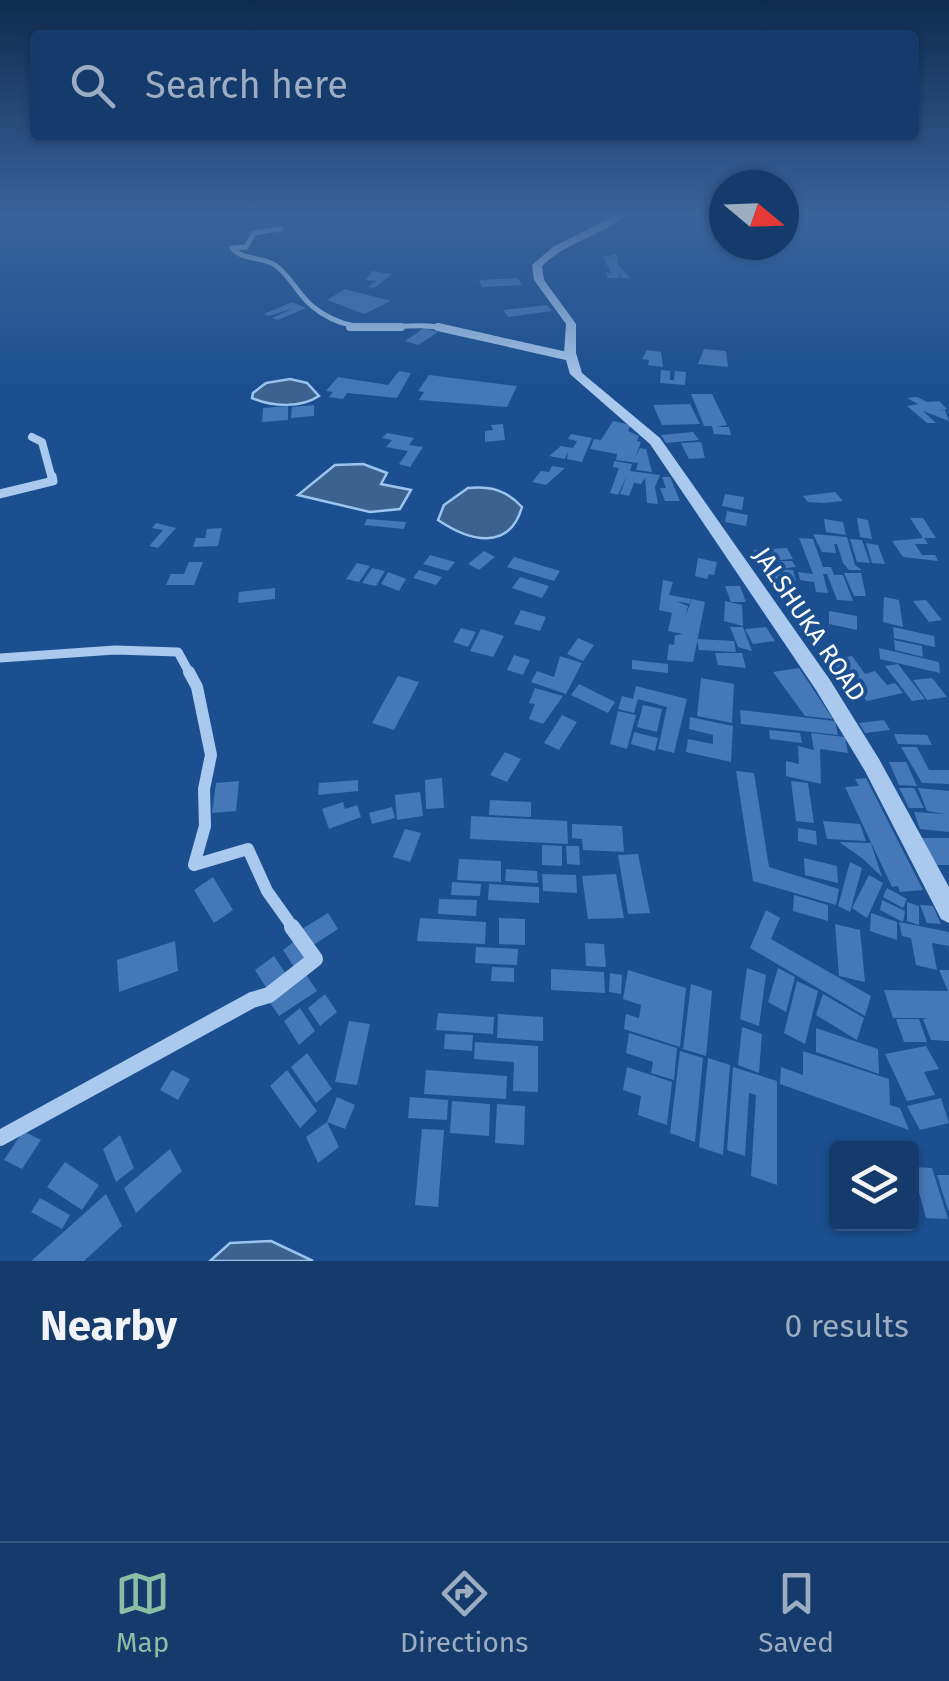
<!DOCTYPE html>
<style>
:root{--surface:#143b6b;--page:#1d4271;--text:#f1f3f6;--muted:#9dadc1;--line:#33557e;--accent:#8abfa5}
body{margin:0;font-family:"Fira Sans",sans-serif;background:var(--page);color:var(--text)}
.controls{position:absolute;right:30px;bottom:30px;display:grid;overflow:hidden;border-radius:10px;box-shadow:0 2px 8px #0004}
.controls button{width:90px;height:90px;display:grid;place-items:center;padding:0;border:0;border-bottom:2px solid var(--line);background:var(--surface);color:var(--text);font:50px sans-serif}
.compass{position:absolute;left:709px;top:170px;width:90px;height:90px;border-radius:50%;background:var(--surface);box-shadow:0 2px 8px #0004;rotate:109deg}
.list{margin:0;padding:0;list-style:none}
h2{display:flex;justify-content:space-between;align-items:center;height:130px;margin:0;padding:0 40px;font-size:42px}
h2 small{font-size:32px;font-weight:400;color:var(--muted)}
.icon{flex:none;width:55px;height:55px;fill:none;stroke:currentColor;stroke-width:2;stroke-linecap:round;stroke-linejoin:round}
.map{position:relative;flex:none;width:949px;height:1261px;overflow:hidden}
.search{position:absolute;background:var(--surface);box-shadow:0 2px 8px #0004;left:30px;right:30px;top:30px;height:110px;display:flex;align-items:center;gap:25px;box-sizing:border-box;padding:0 35px;border-radius:10px;color:var(--muted);font-size:38px}
.sheet{height:280px;background:var(--surface)}
nav{display:flex;justify-content:space-around;align-items:center;box-sizing:border-box;height:140px;border-top:2px solid var(--line);background:var(--surface);font-size:28px;color:var(--muted)}
nav a{display:grid;justify-items:center;gap:5px}
nav .on{color:var(--accent)}
.map>svg:first-child{display:block}
.water{fill:#3c6290;stroke:#9cc4f0;stroke-width:2.5}
.building{fill:#4478b7}
.lines{fill:none;stroke-linecap:round;stroke-linejoin:round}
.minor-far4{stroke:#a9c9ee;stroke-width:5}
.minor-far3{stroke:#a9c9ee;stroke-width:8}
.minor-far2{stroke:#a9c9ee;stroke-width:9}
.minor-far1{stroke:#a9c9ee;stroke-width:12}
.minor{stroke:#a9c9ee;stroke-width:16}
.tertiary{fill:#a9c9ee;fill-rule:evenodd}
.labels{text-anchor:middle;stroke-width:8;stroke-linejoin:round;paint-order:stroke}
.street-label{font-size:25px;fill:#fff;stroke:#1b4f8f}
</style>
<div class="map">
<svg width="949" height="1261" viewBox="0 0 949 1261">
<rect width="100%" height="100%" fill="#1b4f8f"/>
<path class="water" d="M290 379 307 383 319 396C301 408 273 407 252 398L253 393 266 383Z
M363 464 387 473 381 484 411 490 400 509 370 512 298 495 335 465Z
M468 488C491 486 506 490 522 507 509 552 469 541 438 520L444 505Z
M271 1241 313 1261H210L230 1243Z"/>
<path class="building" d="M611 254 618 255 617 264 630 278H622L619 271 620 278H608L606 273H611L602 255 611 257Z
M372 271 384 273 392 274 374 288 368 287 376 281 366 280Z
M518 278 522 285 482 287 479 280Z
M345 289 391 301 364 314 327 300Z
M292 302 306 308 278 320 272 318 294 308 269 316 264 314Z
M547 305 552 311 508 317 503 310Z
M424 328 438 332 418 345 405 341Z
M704 349 726 351 728 367 698 364Z
M647 350 661 352 663 367 648 365 649 360 642 359Z
M661 370 670 371V380H674L675 371 686 372 685 385 660 383Z
M399 371 411 373 397 398 347 393 343 399 329 397 333 392 326 391 338 377 388 385Z
M429 375 517 386 507 407 419 400 424 392 418 391Z
M691 394H712L727 425 716 427H729L731 435 714 434 712 426H704Z
M917 397 927 402 939 401 947 409 935 411 945 410 949 421 923 411 936 423H927L907 406 918 404 907 398Z
M690 404 700 424 662 425 653 405Z
M314 405V416L291 418 292 407Z
M288 406V420L262 422 263 408Z
M613 421 631 425 628 431 639 436 637 441 641 442 635 458 640 448 646 449 652 472 636 470 638 463 616 460 617 454 590 449 594 439 601 440Z
M503 424 505 440 485 442V431L493 430 491 425Z
M693 432 699 440 666 443 661 435Z
M387 433 414 438 409 445 423 447 410 467 399 464 408 451 386 447 392 440 382 438Z
M571 434 592 438 582 462 567 459 568 452 565 459 549 456 561 446 573 448 577 441 568 439Z
M701 442 705 458 689 459 681 443Z
M614 461 632 464 630 471 660 475 655 487 658 504 647 503 645 478 641 484 634 483 629 496 620 494 627 475 618 495 610 493 619 468 613 467Z
M552 466 565 468 546 485 532 482 541 471 549 472Z
M662 477H670L680 501H665L660 488H666Z
M835 492 843 501 823 503 808 502 803 496Z
M725 494 744 497 742 510 722 506Z
M727 511 748 515 746 526 725 522Z
M857 518 868 520 872 539 860 537Z
M910 518H923L936 538H923Z
M367 519 406 522 404 529 364 525Z
M824 519 843 522 846 535 826 532Z
M156 523 176 528 158 548 149 546 163 530 152 528Z
M222 528 218 546 193 547 196 538H205L207 529Z
M813 534 847 537 855 565 862 570H849L843 563 837 544H834L836 553 822 552Z
M799 538 813 539 823 567H831L834 575H843L853 601 837 600 827 574H823L828 593 816 592 814 582 800 580 798 572 813 574Z
M924 538 928 544H915L922 555H935L938 561 903 557 892 541Z
M850 539 862 540 870 563 857 562Z
M866 543 878 545 885 564 872 563Z
M787 548 793 559 769 561H792L796 567 769 570 753 550Z
M484 551 495 557 479 570 468 564Z
M430 555 455 562 448 571 423 564Z
M514 557 560 571 554 581 507 567Z
M698 558 717 562 714 575 709 574 707 579 695 576Z
M189 562H203L194 585H166L171 574H184Z
M357 563 370 566 359 582 346 579Z
M372 568 385 571 376 586 362 583Z
M772 569 793 570 796 581 774 579Z
M419 570 442 577 436 585 413 578Z
M388 572 406 579 399 591 381 584Z
M844 573H861L866 596H854Z
M520 577 549 586 542 598 512 588Z
M663 580 673 582 669 595 691 599 690 604 676 601 688 606 685 617 692 599 705 602 693 662 667 660 669 644 674 645 675 635 683 634 668 631 672 613 659 610Z
M725 586H740L746 602H731Z
M275 588V599L238 603 239 592Z
M884 597 899 600 903 627 883 622Z
M926 600 942 620 929 622 913 601Z
M725 601 742 605 743 626 724 621Z
M521 610 546 617 540 631 514 624Z
M829 611 857 616V630L829 624Z
M730 627H743L752 651 738 647Z
M766 627 775 641 753 644 745 629Z
M893 627 934 636 935 647 894 638Z
M461 628 476 632 468 647 453 642Z
M481 629 504 636 493 657 470 651Z
M578 638 594 645 583 661 567 654Z
M697 639 734 641 736 652 699 650Z
M894 640 922 646 923 657 895 650Z
M879 648 939 662 940 673 880 659Z
M715 653H742L746 668 718 665Z
M514 655 530 660 523 675 507 670Z
M560 656 582 663 566 694 531 682 537 671 554 677Z
M852 656 865 674 875 671 887 685 895 683 903 693 867 701 828 660Z
M632 660 668 664V673L632 669Z
M898 664 925 699 912 701 885 666Z
M799 668 833 719 805 716 773 672Z
M398 676 419 682 394 730 372 723Z
M701 678 734 684 732 723 697 716Z
M932 678 947 697 927 700 913 680Z
M579 684 615 702 608 713 571 695Z
M636 686 687 699 674 753 658 749 667 707 638 699 634 713 618 709 622 696 633 699Z
M535 688 563 696 543 724 529 719 535 704 529 703Z
M643 705 662 709 657 732 637 727Z
M740 710 835 721 838 735 741 724Z
M618 711 636 715 627 749 610 744Z
M562 715 577 722 559 750 544 743Z
M690 717 733 726 731 762 686 752 688 739 713 744V735L689 729Z
M884 720 890 730 865 733 859 723Z
M769 730 800 733 802 743 770 739Z
M634 732 658 738 655 751 631 744Z
M811 733 845 737 848 753 820 749 821 784 786 776V761L799 764 798 746 814 750Z
M894 734 927 735 932 745 898 744Z
M901 747H917L929 770H949V784L922 783Z
M505 752 521 759 507 782 490 775Z
M889 762H906L917 786 899 785Z
M736 771 754 773 769 867 839 889 836 905 753 881Z
M442 778 444 808 426 809 425 780Z
M866 778 923 890 900 892 898 886 892 887 845 787 859 786 855 779Z
M358 780V791L318 795 319 783Z
M239 781 236 811 212 813 216 783Z
M791 781 808 783 814 823 796 821Z
M899 788H914L924 808H909Z
M918 788 949 791V832L920 829 914 812 945 814 927 811Z
M420 792 423 816 397 820 395 795Z
M490 800 531 802V817L489 815Z
M343 802 345 809 357 805 361 817 329 829 322 809Z
M392 807 395 818 372 824 369 813Z
M471 816 567 821 568 844 470 839Z
M823 821 860 824 866 841 827 839Z
M572 824 622 826 624 852 583 850 582 839 572 838Z
M798 828 816 831 817 845 798 841Z
M405 829 421 833 410 862 393 857Z
M922 838H949V865H934Z
M839 842 871 843 882 877 862 858Z
M542 845 562 846V866L542 865Z
M566 846H579L580 865 567 864Z
M638 854 650 913 628 914 618 855Z
M804 858 837 866 838 883 805 875Z
M459 859 501 861V882L457 880Z
M850 862 862 868 850 912 838 906Z
M506 869 537 871 538 883 505 881Z
M542 874 576 875 577 893 543 891Z
M616 874 624 918 588 919 582 876Z
M869 875 883 883 867 918 852 908Z
M213 877 233 910 214 923 194 890Z
M452 882 481 884 480 896 451 895Z
M489 884 539 887V903L488 900Z
M887 888 907 899 903 908 883 897Z
M794 895 828 905V921L793 911Z
M439 899 477 900 476 916 438 914Z
M882 900 905 911 903 922 880 910Z
M907 902 919 906V925L907 921Z
M920 905 933 906 941 924 927 923Z
M766 910 780 918 771 939 871 996 865 1016 750 948Z
M328 913 338 929 312 946 302 929Z
M871 913 897 922V940L870 931Z
M420 918 486 922 485 944 417 941Z
M499 918 525 919V945L499 944Z
M899 922 949 932V946L932 943 937 970 916 965 911 938 902 936Z
M835 924 860 930 865 982 839 976Z
M296 940 309 960 296 970 283 950Z
M175 941 178 971 119 992 117 960Z
M585 943 604 944 606 967 586 966Z
M476 947 518 949 517 965 475 963Z
M274 956 288 977 269 992 255 970Z
M492 967 514 968V982L491 981Z
M747 968 766 975 759 1026 740 1019Z
M778 968 795 977 786 1012 768 1002Z
M551 969 604 972 605 993 551 990Z
M628 970 686 988 680 1047 624 1029 626 1014 639 1018 641 1005 623 999Z
M939 970H949V1041L931 1040 923 1019 929 1018H893L884 990 948 991Z
M305 973 317 991 279 1016 269 1001Z
M610 973 622 975 621 994 609 992Z
M797 981 818 991 805 1044 784 1033Z
M691 984 712 991 706 1056 683 1049Z
M325 994 337 1012 320 1026 308 1008Z
M823 994 864 1018 857 1040 816 1015Z
M300 1008 315 1031 299 1045 284 1021Z
M438 1013 494 1017 493 1034 436 1030Z
M498 1014 543 1017V1041L497 1038Z
M896 1019H919L927 1042H904Z
M349 1021 370 1024 357 1085 335 1082Z
M742 1027 762 1034 759 1073 738 1065Z
M816 1028 878 1049 879 1074 816 1052Z
M629 1033 677 1048 674 1080 651 1073 653 1062 626 1053Z
M445 1034 473 1035 472 1051 444 1049Z
M475 1042 538 1046V1092L513 1091 514 1062 474 1059Z
M926 1046 939 1069 924 1072 935 1095 907 1101 885 1054Z
M680 1051 703 1058 695 1142 670 1133Z
M803 1051 889 1079 890 1105 900 1108 909 1130 780 1084 781 1067 803 1075Z
M307 1053 332 1089 316 1103 291 1067Z
M708 1058 730 1065 723 1155 699 1147Z
M627 1067 672 1082 667 1125 638 1115 641 1096 623 1090Z
M733 1067 777 1081V1185L751 1176 756 1095 749 1093 745 1156 727 1150Z
M172 1070 190 1079 178 1100 160 1090Z
M287 1070 317 1111 300 1128 270 1086Z
M426 1070 507 1076 506 1099 424 1094Z
M337 1097 355 1105 345 1129 327 1122Z
M410 1097 448 1100 447 1120 408 1118Z
M941 1098 949 1123 920 1130 907 1106Z
M452 1101 490 1104 489 1136 450 1133Z
M497 1104 525 1106 524 1145 495 1143Z
M327 1122 339 1147 318 1163 306 1137Z
M422 1129 444 1130 438 1207 415 1205Z
M23 1131 41 1140 22 1169 4 1160Z
M120 1135 134 1168 116 1182 103 1149Z
M170 1149 182 1171 136 1213 124 1188Z
M65 1162 99 1185 82 1210 47 1187Z
M912 1167 932 1168 948 1219 926 1218Z
M937 1175H949V1210H948Z
M106 1194 122 1226 84 1261H31Z
M40 1198 70 1215 62 1229 31 1212Z"/>
<g class="lines">
<path class="minor-far4" d="M280 229 254 233 246 247 232 248C243 261 261 256 275 265 290 275 298 295 312 306 358 344 398 317 449 329"/>
<path class="minor-far3" d="M350 327H401
M438 327 571 357
M32 437 42 442 52 479"/>
<path class="minor-far2" d="M0 494 53 481 52 476
M0 658 115 650 178 652 190 674"/>
<path class="minor-far1" d="M189 672 197 687 211 755 204 789 205 826 194 865 248 849 267 891 294 929"/>
<path class="minor" d="M0 1138 252 1000 269 995 315 959 292 927"/>
<path class="tertiary" d="M620 213H629C603 236 567 241 542 266L544 280 576 324V353L582 373 660 438 830 680 879 759 949 887V923L941 919 865 771 816 690 650 444 570 374 564 353 566 324 534 280 532 265 553 247Z"/>
</g>
<linearGradient id="sky" x2="0" y2="1"><stop stop-color="#0f2b4f"/><stop offset="0.55" stop-color="#39639b"/><stop offset="1" stop-color="#39639b" stop-opacity="0"/></linearGradient>
<rect width="949" height="390" fill="url(#sky)"/>
<g class="labels">
<g class="street-label">
<text transform="translate(810 624) rotate(56)" y="9">JALSHUKA ROAD</text>
</g>
</g>
</svg>
<div class="controls">
<button><svg class="icon" aria-label="layers" viewBox="0 0 24 24"><path d="M12 4l9 5-9 5-9-5zM3 14l9 5 9-5"/></svg></button>
</div>
<svg class="compass" viewBox="-18 -18 36 36"><path d="M0-13l5 13h-10z" fill="#e53935"/><path d="M0 13l5-13h-10z" fill="#9dadc1"/></svg>
<div class="search"><svg class="icon" aria-label="search" viewBox="0 0 24 24"><circle cx="10" cy="10" r="6"/><path d="M15 15l6 6"/></svg>Search here</div>
</div>
<section class="sheet">
<h2>Nearby<small>0 results</small></h2>
<ul class="list">
</ul>
</section>
<nav>
<a class="on"><svg class="icon" aria-label="map" viewBox="0 0 24 24"><path d="M3 6l6-2 6 2 6-2v14l-6 2-6-2-6 2zM9 4v14M15 6v14"/></svg>Map</a>
<a><svg class="icon" aria-label="directions" viewBox="0 0 24 24"><path d="M12 3l9 9-9 9-9-9zM9 14v-3h6M13 9l2 2-2 2"/></svg>Directions</a>
<a><svg class="icon" aria-label="saved" viewBox="0 0 24 24"><path d="M7 4h10v16l-5-4-5 4z"/></svg>Saved</a>
</nav>
